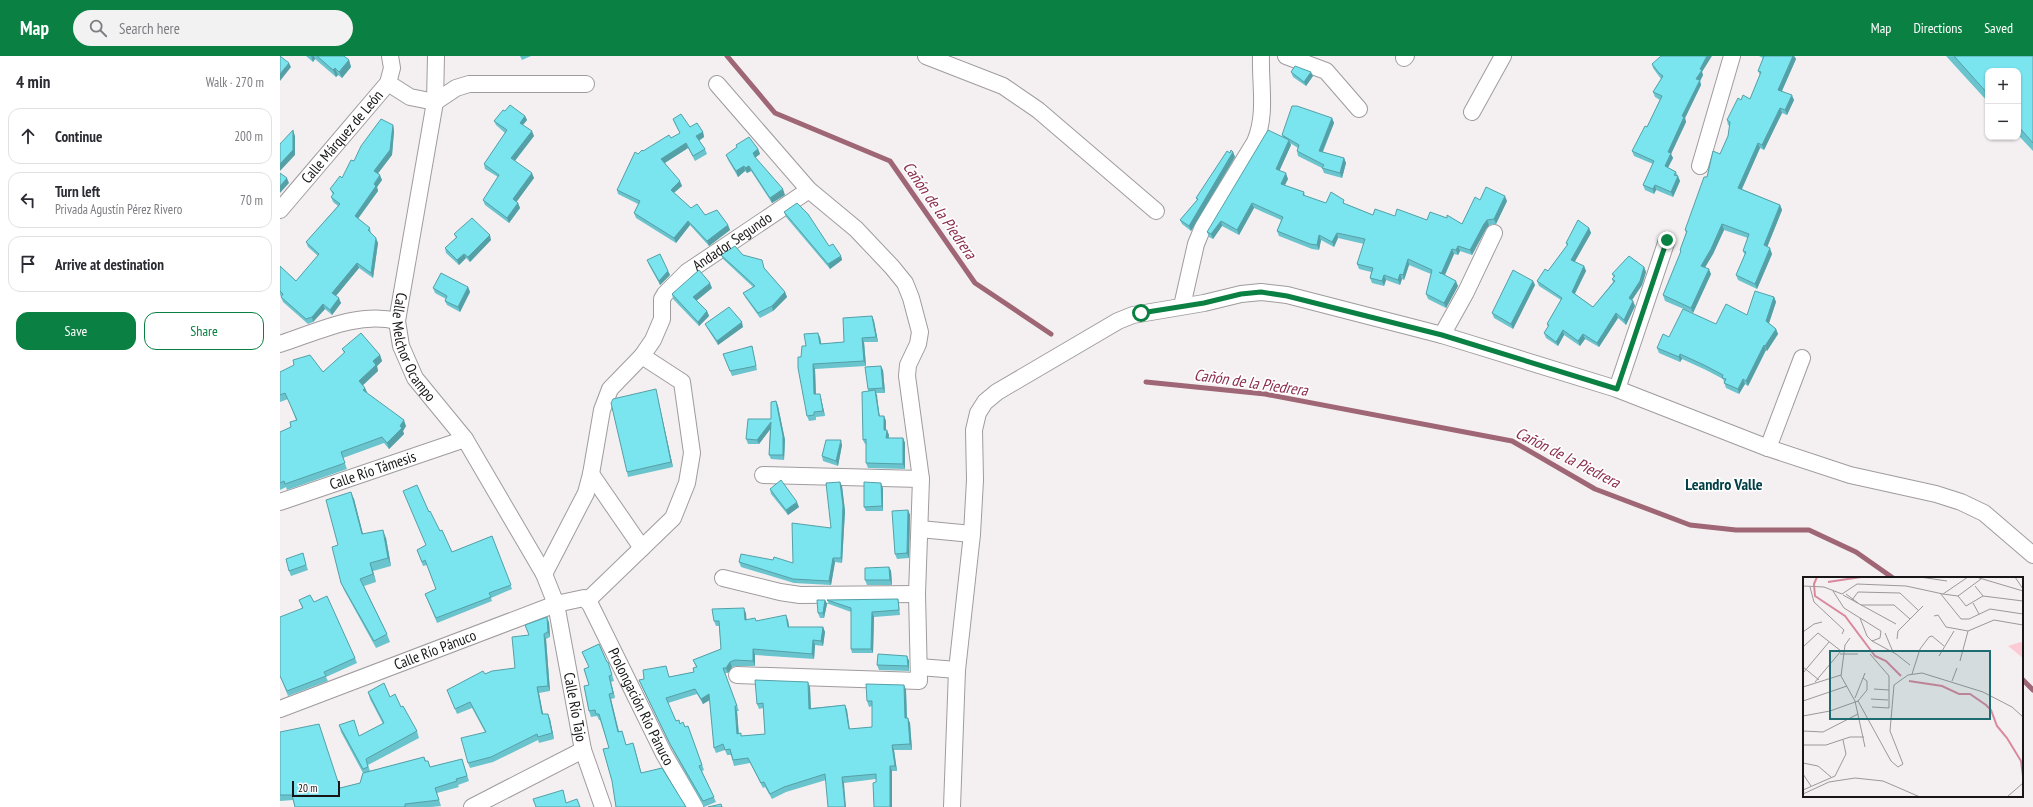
<!DOCTYPE html>
<meta charset="utf-8">
<style>
:root{--surface:#fff;--page:#f2f2f3;--text:#2b2b33;--muted:#7c7c81;--line:#e1e1e2;--accent:#0b8043}
body{margin:0;font-family:"PT Sans Narrow",sans-serif;background:var(--page);color:var(--text)}
.controls{position:absolute;right:12px;top:12px;display:grid;overflow:hidden;border-radius:8px;box-shadow:0 1px 3px #0004}
.controls button{width:36px;height:36px;display:grid;place-items:center;padding:0;border:0;border-bottom:1px solid var(--line);background:var(--surface);color:var(--text);font:20px sans-serif}
.scale{position:absolute;left:12px;bottom:10px;width:48px;box-sizing:border-box;padding-left:4px;border:2px solid #171516;border-top:0;font-size:11px;line-height:14px;white-space:nowrap;color:#171516;-webkit-text-stroke:3px #fffefe;paint-order:stroke}
.stop{position:absolute;width:12px;height:12px;margin:-9px;border:3px solid #0b8043;border-radius:50%;background:#fff}
.stop.end{background:#0b8043;border-color:#fff;box-shadow:0 1px 4px #0008}
.list{margin:0;padding:0;list-style:none}
h2{display:flex;justify-content:space-between;align-items:center;height:52px;margin:0;padding:0 16px;font-size:17px}
h2 small{font-size:13px;font-weight:400;color:var(--muted)}
.list li{display:grid;grid-template-columns:26px 1fr auto;gap:12px;align-items:center;box-sizing:border-box;height:56px;margin:0 8px 8px;padding:0 8px;border:1px solid var(--line);border-radius:12px}
.list b{display:block;font-size:15px;white-space:nowrap}
.list p{margin:0;font-size:13px;white-space:nowrap;color:var(--muted)}
.list em{font-size:13px;font-style:normal;color:var(--muted)}
.actions{display:flex;gap:8px;padding:12px 16px}
.actions a{flex:1;padding:9px 0;border:1px solid var(--accent);border-radius:12px;text-align:center;font-size:14px;color:var(--accent)}
.actions .main{background:var(--accent);color:#fff}
.icon{flex:none;width:22px;height:22px;fill:none;stroke:currentColor;stroke-width:2;stroke-linecap:round;stroke-linejoin:round}
.map{position:relative;flex:none;width:1753px;height:751px;overflow:hidden}
header{display:flex;align-items:center;gap:24px;box-sizing:border-box;height:56px;padding:0 20px;background:var(--accent);color:#fff}
header strong{font-size:19px}
nav{display:flex;gap:22px;margin-inline-start:auto;font-size:14px}
.search{width:280px;height:36px;background:var(--page);display:flex;align-items:center;gap:10px;box-sizing:border-box;padding:0 14px;border-radius:22px;color:var(--muted);font-size:15px}
main{display:flex}
aside{flex:1;background:var(--surface)}
.map>svg:first-child{display:block}
.lines{fill:none;stroke-linecap:round;stroke-linejoin:round}
.stream{stroke:#9f6675;stroke-width:5}
.street-casing{stroke:#a09c9d;stroke-width:18}
.street{stroke:#fff;stroke-width:16}
.wall{fill:#69c4ce}
.shaded-wall{fill:#55a0a7}
.building{fill:#7ae4ef;stroke:#55a0a7}
.route{stroke:#0b8043;stroke-width:5}
.labels{text-anchor:middle;stroke-width:3.5;stroke-linejoin:round;paint-order:stroke}
.street-label{font-size:15px;fill:#171516;stroke:#fffefe}
.water-label{font-size:16px;font-style:italic;fill:#8b2d4d;stroke:#fffefe}
.neighbourhood-label{font-size:16px;font-weight:bold;fill:#004147;stroke:#fffefe}
.inset-river{fill:none;stroke:#d9899e;stroke-width:2}
.inset-road{fill:none;stroke:#9c9899;stroke-width:1}
.view{fill:#1f6b72;fill-opacity:0.15;stroke:#1f6b72;stroke-width:2}
.inset-edge{fill:none;stroke:#171516;stroke-width:2}
</style>
<header>
<strong>Map</strong>
<div class="search"><svg class="icon" aria-label="search" viewBox="0 0 24 24"><circle cx="10" cy="10" r="6"/><path d="M15 15l6 6"/></svg>Search here</div>
<nav><a>Map</a><a>Directions</a><a>Saved</a></nav>
</header>
<main>
<aside>
<h2>4 min<small>Walk · 270 m</small></h2>
<ul class="list">
<li><svg class="icon" aria-label="ahead" viewBox="0 0 24 24"><path d="M12 20V5M6 11l6-6 6 6"/></svg><div><b>Continue</b></div><em>200 m</em></li>
<li><svg class="icon" aria-label="left" viewBox="0 0 24 24"><path d="M17 20v-9H6M10 6l-5 5 5 5"/></svg><div><b>Turn left</b><p>Privada Agustín Pérez Rivero</p></div><em>70 m</em></li>
<li><svg class="icon" aria-label="arrive" viewBox="0 0 24 24"><path d="M6 21V4h12l-3 4 3 4H6"/></svg><div><b>Arrive at destination</b></div></li>
</ul>
<div class="actions"><a class="main">Save</a><a>Share</a></div>
</aside>
<div class="map">
<svg width="1753" height="751" viewBox="0 0 1753 751">
<rect width="100%" height="100%" fill="#f4f0f1"/>
<g class="lines">
<path class="stream" d="M447 0 495 57 610 105 695 227 771 278
M866 326 985 338 1232 385 1315 433 1410 469 1456 474H1529L1576 496 1613 522
M1742 623 1753 634"/>
<defs>
<g id="street">
<path id="s1" d="M156 0 155 46 117 265 121 290 135 322 185 383 264 518 276 548 303 694 323 751"/>
<path d="M646 0 723 30 758 54 876 155"/>
<path d="M1006 0 1046 15 1079 53"/>
<path d="M1124 2 1126 0"/>
<path d="M108 27 130 41 155 46 176 32 189 28H306"/>
<path d="M437 28 529 134 576 173 612 211 625 227 631 242 640 276 638 288 628 309 627 320 641 423 637 538 639 625 457 619"/>
<path d="M1192 56 1223 0"/>
<path d="M1420 110 1452 0"/>
<path id="s2" d="M0 154 108 27 112 12 110 0"/>
<path d="M902 250 916 188 923 171 975 86C987 58 980 29 981 0"/>
<path d="M1162 279 1186 236 1214 177"/>
<path d="M0 288C37 276 78 255 117 265"/>
<path d="M1337 333 1387 184"/>
<path d="M1488 392 1522 302"/>
<path d="M311 418 362 492"/>
<path d="M483 419 641 423"/>
<path id="s3" d="M0 446 185 383"/>
<path d="M640 473 692 478"/>
<path id="s4" d="M264 518 306 437 311 418 322 354 330 333 362 300 373 284 382 263V243L385 238 407 216 529 134"/>
<path d="M443 522 500 536 520 539 637 538"/>
<path d="M308 544 393 462 407 427 412 397 402 326 362 300"/>
<path d="M639 611 677 614"/>
<path id="s5" d="M0 653 276 548 304 542 310 548 384 698 415 751"/>
<path d="M192 751 303 694"/>
<path d="M672 751 677 614 692 478 695 424 694 374 698 357 705 346 717 336 838 265 853 259 924 247 961 238 981 236 1007 239 1162 279 1337 333 1488 392 1570 419 1656 438 1681 446 1704 457 1753 499"/>
</g>
</defs>
<use href="#street" class="street-casing"/>
<use href="#street" class="street"/>
</g>
<path class="wall" d="M26 0H64L69 4 71 11 62 22 58 19 56 21 35 3 33 6Z
M240 0H251L242 4Z
M1479 0H1514L1516 3 1502 35 1514 44 1507 59 1502 57 1484 94 1480 92 1462 133 1500 149 1502 154 1487 191 1492 198 1477 233 1458 224 1456 219 1465 199 1463 195 1468 182 1444 174 1433 198 1425 211 1431 218 1413 257 1385 245 1383 239 1401 197 1400 194 1406 177 1405 174 1427 121 1440 98 1448 80 1450 70 1448 69 1447 64 1461 44 1470 43 1480 19 1478 15 1483 2Z
M1666 0H1753V95L1738 79V15H1708V46Z
M1372 8 1422 16 1423 19 1420 25 1421 29 1405 62 1406 66 1391 98 1393 102 1388 112 1396 116 1400 125 1393 141 1376 134 1374 138 1365 134 1363 129 1373 108 1354 100 1352 95 1367 71 1380 44 1375 41 1373 36 1381 23 1373 12Z
M1011 16 1033 20 1026 30 1013 21Z
M225 55 245 60 247 64 243 69 254 80 235 105 254 122 236 146 238 147 240 152 229 167 205 149 203 144 218 121 205 113 204 108 225 77 216 69 214 65Z
M1052 62 1054 67 1043 96 1064 102 1066 107 1062 122 1044 117 1042 112 1018 100 1017 95 1018 92 1010 87 1011 89 999 115 1008 123 1004 129 1024 136 1025 140 1046 147 1066 148 1093 159 1115 160 1147 164 1182 168 1200 144 1227 145 1216 168 1209 169 1206 173 1192 199 1180 195 1178 199 1174 198 1165 219 1178 230 1166 252 1148 243 1146 238 1151 218 1129 209 1124 224 1122 223 1120 229 1106 224 1104 230 1092 227 1090 222 1091 216 1079 213 1077 208 1084 188 1058 182 1054 191 1041 184 1039 194 1032 193 999 180 997 175 1001 164 974 152 959 179 942 170 933 183 929 181 927 176 1003 81 1002 79Z
M393 63 423 76 424 81 419 85 425 93 427 98 415 105 408 92 385 107 402 130 394 137 411 152 448 169 450 174 429 190 410 169 396 187 356 162 354 157 358 148 338 138 337 134 363 95 391 82 400 77 395 68Z
M113 69 114 75 112 99 98 117 102 124 97 131 98 135 78 163 90 172 91 177 98 187 93 222 79 212 56 240 61 247 52 259 45 253 33 266 28 268 3 246 1 241V240L0 239V210L16 225 38 200 28 191 26 186 58 150 53 146 51 141 53 139 50 133 62 122 74 105Z
M478 93 480 98 475 101 505 139 492 147 471 115 467 117 465 115 458 121 448 104 446 99Z
M953 96 955 101 911 175 902 168 900 164 917 144 916 142 950 97Z
M504 156 549 190 561 200 562 204 550 213 506 161Z
M1309 172 1311 177 1294 206 1304 210 1306 215 1295 238 1313 251 1333 226 1332 223 1334 222 1332 218 1364 211 1366 216 1362 229 1352 244 1353 245 1355 250 1346 269 1338 262 1319 291 1305 283 1300 290 1284 279 1278 290 1266 282 1264 277 1268 271 1267 268 1281 244 1259 230 1257 225 1268 215 1287 190 1286 187Z
M174 178 211 184 190 206 186 202 179 209 166 197 165 192 176 182Z
M441 199H463L485 213 505 236 507 241 493 255 480 262 465 241 463 237 473 231 443 203Z
M367 204 388 215 390 219 380 229 369 209Z
M1253 225 1255 229 1233 273 1214 262 1212 257Z
M188 231 190 236 180 256 167 249 165 245 166 243 155 237 153 232Z
M432 232 416 245 427 255 429 260 419 270 393 243 392 238Z
M1494 241 1496 246 1489 267 1496 273 1498 278 1487 295 1486 294 1468 330 1465 328 1459 338 1446 332 1443 323 1426 314 1402 303 1400 306 1379 297 1377 292 1389 281 1467 259Z
M592 260 594 265 598 286H584L586 310 535 313 536 338 541 342 545 360 536 361V364L529 365 527 360 521 301 526 290 540 281 541 288 564 286Z
M425 268 463 271 438 289 427 272Z
M472 290 473 294 477 314 452 320 443 298Z
M62 293 100 299 102 305 97 310 98 315 83 329 85 332 87 337 126 370 123 375 124 378 109 393 104 387 63 402 67 413 7 434 6 431 0 434V376L11 371 16 364 8 343 0 346V316H43L64 297Z
M603 314 605 337H596L600 360H604L606 365V374L609 379V382H623L625 387V413L588 412 586 407V388H585L583 384 588 335V333Z
M377 338 393 411 348 421 347 416Z
M496 345 498 350 505 384 504 404 491 403 489 399 490 373 479 388H468L466 383 491 363Z
M562 389 558 410 543 405 542 400Z
M562 430 565 455 562 507 555 506 551 529 514 527 461 511 459 506 513 507 551 472Z
M603 432V455H586L584 451Z
M490 433 519 451 508 459 491 438Z
M74 443 83 478 106 482 111 510 93 515 96 526 84 530 107 578 110 586 96 592 64 534 61 527 58 489Z
M628 454 630 459 629 502 617 503 615 498Z
M149 456 172 496 212 480 232 533 211 542 212 545 157 567 145 538 156 533 147 509 143 510 137 494 146 489Z
M24 502 28 514 11 520 9 515Z
M609 511 611 515 612 529H587L585 524Z
M618 543 619 548 620 559 594 561 593 597H572L571 593V556L549 548 547 544Z
M19 544 34 546 75 602 77 607 46 621 48 625 8 640 0 620 22 552Z
M545 544 547 548 544 562H540L538 557Z
M466 557V564L476 565 508 564 509 571H543L545 576 543 590 535 589 534 603 475 599V610H457L452 611 448 617H445L459 655H457L459 678 462 680 485 678 483 652 479 653 477 648 530 631 531 652 565 649 567 654 570 673 592 671V650L589 651 587 645 624 629 626 634 627 662 630 667 632 694H614L617 715H612L596 726V723L564 727 546 724 506 736 492 743 485 731 483 732 470 707 454 710 451 699H447L445 694 436 697 434 692 430 644 423 648 417 638 388 647 396 665 405 671 408 670 424 714 422 715 436 746 424 751 392 693 361 629 359 624 389 621 414 616 416 611 413 604 441 593 439 570H436L434 565Z
M269 566 270 581 266 583 270 635 259 637 263 658 270 663 274 683 259 687 258 684 213 706 190 712 188 707 205 676 192 652 177 658 167 634 205 618 235 612 249 579Z
M319 588 327 606H328L334 625 331 626 335 642 331 643 339 675H342L346 689 353 687 361 717 382 712 406 751H336L332 725 323 693 329 692 320 664H319L317 660 311 661 309 655 304 630 309 629 304 613 309 611 302 596Z
M627 600 629 605V615L599 614 597 609Z
M88 636 110 641 121 651 137 675 139 682 88 709 90 715 144 701 146 705 150 711 182 703 189 725 178 729 179 731 157 737 161 750 151 751H15L13 744 0 745V676L61 732 80 727 83 717 61 676 59 669 79 680 103 668 90 643Z"/>
<path class="shaded-wall" d="M31 0H34L35 3 33 6Z
M1427 0H1432L1422 16 1423 19 1420 25 1421 29 1405 62 1406 66 1391 98 1393 102 1386 115 1385 110 1388 96 1420 13Z
M1512 0H1514L1516 3 1500 39 1498 34Z
M69 4 71 11 62 22 59 16Z
M9 7 11 11 0 25V18Z
M55 12 58 19 56 21 53 14Z
M1031 16 1033 20 1026 30 1024 26Z
M1512 39 1514 44 1507 59 1505 54Z
M1500 52 1502 57 1484 94 1482 89Z
M245 60 247 64 241 71 240 67Z
M1052 62 1054 67 1041 99 1039 95Z
M113 69 114 75 112 99 96 120 94 115Z
M13 74 15 80V99L0 115V108Z
M252 75 254 80 233 107 231 102Z
M423 76 424 81 418 85 416 80Z
M1009 84 1011 89 998 118 996 113Z
M406 87 408 92 383 108 381 103Z
M1478 87 1480 92 1460 137 1458 132Z
M478 93 480 98 475 102 473 97Z
M953 96 955 101 911 175 909 170Z
M1064 102 1066 107 1062 122 1060 117Z
M464 110 465 115 458 121 456 115Z
M469 110 471 115 467 117 465 112Z
M252 117 254 122 235 148 233 143Z
M1006 117 1008 123 1003 133 1001 128Z
M100 119 102 124 97 131 98 135 76 165 75 160Z
M1398 120 1400 125 1393 141 1391 136Z
M7 122 9 127 0 137V130Z
M400 125 402 130 392 138 391 134Z
M1375 129 1376 134 1374 138 1373 133Z
M503 133 505 139 492 147 490 142Z
M1225 140 1227 145 1216 168 1214 163Z
M238 147 240 152 229 167 227 162Z
M972 147 974 152 959 179 957 174Z
M1500 149 1502 154 1486 194 1484 189Z
M1207 164 1209 169 1206 173 1192 199 1190 194 1204 168Z
M408 165 410 169 396 187 394 182Z
M941 165 942 170 933 183 931 178Z
M1442 168 1444 174 1433 198 1423 215 1421 210Z
M448 169 450 174 429 190 427 185Z
M1309 172 1311 177 1293 209 1291 204Z
M1057 177 1058 182 1054 191 1052 186Z
M210 179 211 184 190 206 188 201Z
M1039 179 1041 184 1039 194 1037 189Z
M96 182 98 187 93 222 91 217Z
M1178 190 1180 195 1178 199 1176 194Z
M1490 192 1492 198 1477 233 1475 228Z
M1172 193 1174 198 1163 223 1161 218Z
M184 198 186 202 179 209 177 204Z
M561 200 562 204 550 213 548 208Z
M1128 203 1129 209 1124 224 1123 219Z
M77 207 79 212 54 242 52 237Z
M1304 210 1306 215 1293 241 1292 236Z
M1364 211 1366 216 1362 229 1350 247 1349 242Z
M1429 213 1431 218 1413 257 1411 252Z
M388 215 390 219 380 229 379 225Z
M1120 218 1122 223 1120 229 1118 224Z
M1104 219 1106 224 1104 230 1102 225Z
M1176 225 1178 230 1166 252 1164 247Z
M1253 225 1255 229 1233 273 1231 268Z
M430 227 432 232 415 246 413 241Z
M188 231 190 236 180 256 178 251Z
M505 236 507 241 493 255 492 250Z
M1494 241 1496 246 1488 270 1486 265Z
M59 242 61 247 52 259 50 254Z
M1353 245 1355 250 1346 269 1344 264Z
M43 248 45 253 33 266 32 261Z
M427 255 429 260 419 270 418 266Z
M1336 257 1338 262 1319 291 1317 287Z
M592 260 594 265 598 286 596 281Z
M462 266 463 271 438 289 437 285Z
M1496 273 1498 278 1487 295 1485 290Z
M1283 274 1284 279 1278 290 1276 286Z
M538 277 540 281 542 292 540 288Z
M1303 278 1305 283 1300 290 1298 285Z
M582 282 584 286 586 310 584 305Z
M1484 289 1486 294 1468 330 1466 325Z
M1400 298 1402 303 1400 306 1399 301Z
M100 299 102 305 97 310 98 315 81 331 79 325 93 305Z
M533 308 535 313 536 343 534 338Z
M601 310 603 314 605 337 603 332Z
M1463 323 1465 328 1459 338 1458 333Z
M85 332 88 338 83 334Z
M376 333 377 338 393 411 391 406Z
M595 334 597 339 600 365 599 360Z
M540 338 541 342 545 360 543 355Z
M496 345 498 350 505 384 504 404 503 399Z
M604 360 606 365V379L604 374Z
M124 364 126 370 123 375 124 378 109 393 107 387Z
M491 366 492 371 479 388 477 384Z
M607 374 609 379 608 386 606 382Z
M623 382 625 387V413L623 408Z
M561 384 562 389 558 410 556 405Z
M560 426 562 430 565 455 562 507 561 502Z
M601 427 603 432V455L602 450Z
M71 436 74 443 85 486 82 478Z
M517 446 519 451 508 459 506 454Z
M628 454 630 459 629 502 627 497Z
M103 474 106 482 111 510 108 502Z
M553 502 555 506 551 529 549 525Z
M90 507 93 515 96 526 93 518Z
M609 511 611 515 612 529 610 524Z
M545 544 547 548 544 562 543 557Z
M464 552 466 557 467 569 465 564Z
M592 556 594 561 593 597 591 593Z
M506 559 508 564 510 576 508 571Z
M267 561 269 566 270 581 268 576Z
M543 571 545 576 543 590 541 585Z
M264 578 266 583 270 635 268 630Z
M533 584 535 589 534 603 532 598Z
M473 593 475 599V610L473 605Z
M627 600 629 605V615L628 610Z
M450 606 452 611 448 617 446 612Z
M329 620 331 626 335 642 333 637Z
M528 626 530 631 531 658 529 653Z
M624 629 626 634 627 667 625 662Z
M257 631 259 637 264 663 262 658Z
M329 638 331 643 340 681 338 676Z
M429 638 431 643 423 648 421 643Z
M565 649 567 654 570 678 569 673Z
M455 650 457 655 459 683 457 678Z
M268 658 270 663 274 683 272 677Z
M628 662 630 667 632 694 630 688Z
M353 687 355 693 363 723 361 717Z
M612 689 614 694 617 715 615 710Z
M610 710 612 715V751H610Z
M562 721 564 727 566 751H565Z"/>
<path class="building" d="M0 0 9 7 0 18Z
M37 0H64L69 4 59 16 55 12 53 14Z
M1381 0H1427L1420 13 1422 14 1416 23 1420 24 1402 60 1404 61 1388 96 1391 97 1385 110 1396 116 1394 119 1398 120 1391 136 1375 129 1373 133 1363 129 1374 105 1352 95 1365 70 1367 71 1382 40 1373 36 1383 20 1379 17 1372 8Z
M1484 0H1513L1498 34 1512 39 1505 54 1500 52 1482 89 1478 87 1458 132 1500 149 1484 189 1490 192 1475 228 1456 219 1466 196 1463 195 1469 178 1442 168 1431 193 1421 210 1429 213 1411 252 1383 239 1401 195 1400 194 1407 175 1405 174 1424 121H1427L1433 95 1440 98 1448 80 1450 66 1447 64 1458 42 1461 44 1463 39 1470 43 1481 16 1478 15Z
M1674 0H1753V87L1738 70V15H1708V38Z
M1015 10 1031 16 1024 26 1011 16Z
M230 49 245 60 240 67 252 75 231 102 252 117 233 143 238 147 227 162 203 144 219 119 204 108 227 74 214 65 223 54 225 55Z
M1012 50H1017L1052 62 1039 95 1064 102 1060 117 1042 112 1044 109 1017 95 1019 89 1002 79Z
M401 58 410 71 417 67 423 76 416 80 425 93 413 100 406 87 381 103 400 125 391 134 411 152 417 148 425 159 437 154 448 169 427 185 408 165 394 182 354 157 360 145 337 134 355 96 358 98 362 94 363 95 389 79 391 82 400 77 393 63Z
M101 63 113 69 110 94 94 115 100 119 94 128 96 130 75 160 90 172 88 174 96 182 91 217 77 207 52 237 59 242 50 254 43 248 32 261 26 263 1 241 3 238 0 235V210L16 225 39 198 26 186 60 148 51 141 54 137 50 133 60 120 62 122 71 104 74 105 81 90Z
M13 74V94L0 108V88Z
M988 74 1009 84 996 113 1006 117 1001 128 1024 136 1023 139 1046 147 1051 136 1064 144 1063 147 1093 159 1095 153 1115 160 1117 153 1147 164 1150 156 1167 162V159L1182 168 1195 141 1200 144 1206 131 1225 140 1214 163 1207 164 1204 168 1190 194 1178 190 1176 194 1172 193 1161 218 1159 216 1176 225 1164 247 1146 238 1152 214 1128 203 1123 219 1120 218 1118 224 1104 219 1102 225 1090 222 1093 212 1077 208 1085 183 1057 177 1052 186 1039 179 1037 189 1030 188 997 175 1003 161 972 147 957 174 941 165 931 178 927 176Z
M469 81 478 93 473 97 475 101 503 133 490 142 469 110 465 112 464 110 456 115 446 99 457 91 456 89Z
M951 94 953 96 909 170 900 164 918 143 916 142 947 95 950 97Z
M0 117 7 122 0 130Z
M517 147 528 158 549 190 553 188 561 200 548 208 504 156Z
M192 162 210 179 188 201 184 198 177 204 165 192 177 181 174 178Z
M1298 164 1309 172 1291 204 1304 210 1292 236 1313 251 1335 225 1332 223 1335 220 1332 218 1347 202 1349 200 1364 211 1360 225 1349 242 1353 245 1344 264 1336 257 1317 287 1303 278 1298 285 1283 274 1276 286 1264 277 1269 269 1267 268 1282 242 1257 225 1265 213 1268 215 1288 188 1286 187Z
M455 190 463 199 482 204 484 212 505 236 492 250 478 257 463 237 475 230 441 199Z
M380 198 388 215 379 225 367 204Z
M419 214 430 227 413 241 427 255 418 266 392 238Z
M1233 214 1253 225 1231 268 1212 257Z
M161 217 188 231 178 251 165 245 167 240 153 232Z
M1475 235 1494 241 1486 265 1496 273 1485 290 1484 289 1466 325 1463 323 1458 333 1444 327 1446 323 1442 322 1443 319 1424 309 1400 298 1399 301 1377 292 1383 278 1389 281 1403 253 1436 268 1446 248 1467 259Z
M449 251 462 266 437 285 425 268Z
M592 260 596 281 582 282 584 305 533 308 534 338H540L543 355 534 356V359L527 360 518 312V301H521L522 290H526L524 278 538 277 540 288 564 286 563 262Z
M81 277 100 299 93 305 96 309 79 325 85 332 83 334 124 364 120 370 122 372 107 387 102 381 61 396 65 407 5 428 4 425 0 427V376L11 371 10 366 17 364 5 337 0 339V316L14 309 13 304 30 299 43 316 65 296 62 293Z
M472 290 476 310 450 315 443 298Z
M601 310 603 332 588 333 585 311Z
M376 333 391 406 347 416 331 347 333 343Z
M595 334 599 360H604V374H607L606 382H623V408L586 407V383L583 384 582 336Z
M496 345 503 380V399H489L491 366 477 384 466 383 468 363H491V346Z
M546 384H561L556 405 542 400Z
M501 424 517 446 506 454 490 433Z
M560 426 563 450 561 502H553L549 525 513 523 459 506 461 498 493 504 494 501 513 507 512 467 551 472 546 427Z
M584 426 601 427 602 450 584 451Z
M137 429 149 456 150 455 160 475 162 474 172 496 212 480 231 529 209 537 211 541 156 562 145 538 156 533 145 504 142 506 137 494 146 489 123 435Z
M71 436 82 478 103 474 108 502 90 507 93 518 80 523 107 578 94 585 61 527 52 491 58 489 46 444Z
M628 454 627 497 615 498 612 455Z
M23 497 26 509 9 515 6 503Z
M609 511 610 524H585V512Z
M30 539 34 546 47 540 75 602 44 616 46 620 7 635 0 620V561L23 552 19 544Z
M618 543 619 554 592 556 591 593H571V552L547 544Z
M537 544H545L543 557H538Z
M464 552 465 564 475 562 476 565 506 559 508 571H543L541 585 533 584 532 598 473 593V605L455 604 450 606 446 612H443L457 650H455L457 678 461 677V680L485 678 483 647 477 648 475 624 528 626 529 653 565 649 569 673 592 671V645H587L586 628 624 629 625 662H628L630 688 612 689 615 710H610V751H594L593 727 596 726V718L562 721 565 751H548L545 718 504 731 490 738 484 726 481 727 468 702 453 704 450 693 445 694 443 688 434 692 429 638 421 643 415 633 386 642 396 665 399 664 400 668 403 666 405 671 408 670 422 709 419 710 434 741 423 745 390 688 359 624 364 623 363 614 386 610 389 621 414 616 413 612 417 611 413 604 441 593 439 565H434L432 553Z
M267 561 268 576 264 578 268 630 257 631 262 658H268L272 677 258 681 257 678 211 701 188 707 181 682 206 676 190 646 175 653 167 634 203 615 205 618 212 615 235 612 232 581 249 579 245 569Z
M319 588 327 606H328L332 619 329 620 333 637 329 638 338 676 342 675 346 689 353 687 361 717 382 712 406 751H336L332 725 323 693 329 692 319 658H316L315 654 309 655 304 630 309 629 304 613 309 611 302 596Z
M598 598 627 600 628 610 597 609Z
M104 627 110 641 115 638 121 651 123 650 137 675 86 703 88 711 83 713 59 669 74 664 79 680 104 667 88 636Z
M39 668 60 732 80 727 83 717 144 701 145 705H148L150 711 182 703 187 720 176 723 177 725 155 732 159 744 125 748V751H15L12 739H0V676Z
M283 734 286 747 297 743 300 751H256L253 743Z
M441 748 442 751H428Z"/>
<g class="lines">
<path class="route" d="M861 257 924 247 961 238 981 236 1007 240 1162 279 1337 333 1387 184"/>
</g>
<g class="labels">
<g class="street-label">
<text dy="5" stroke="none"><textPath href="#s2" startOffset="96">Calle Márquez de León</textPath></text>
<text dy="5" stroke="none"><textPath href="#s4" startOffset="398">Andador Segundo</textPath></text>
<text dy="5" stroke="none"><textPath href="#s1" startOffset="298">Calle Melchor Ocampo</textPath></text>
<text dy="5" stroke="none"><textPath href="#s3" startOffset="98">Calle Río Támesis</textPath></text>
<text dy="5" stroke="none"><textPath href="#s5" startOffset="166">Calle Río Pánuco</textPath></text>
<text dy="5" stroke="none"><textPath href="#s5" startOffset="447">Prolongación Río Pánuco</textPath></text>
<text dy="5" stroke="none"><textPath href="#s1" startOffset="701">Calle Río Tajo</textPath></text>
</g>
<g class="water-label">
<text transform="translate(660 154) rotate(55)" y="6">Cañón de la Piedrera</text>
<text transform="translate(971 326) rotate(8)" y="6">Cañón de la Piedrera</text>
<text transform="translate(1288 401) rotate(27)" y="6">Cañón de la Piedrera</text>
</g>
<g class="neighbourhood-label">
<text x="1444" y="434">Leandro Valle</text>
</g>
</g>
<g transform="translate(1523 521)">
<rect width="220" height="220" fill="#f4f0f1"/>
<path d="M218 65 220 67V81L205 69Z" fill="#fccad5"/>
<path class="inset-river" d="M14 0 11 7 12 19 42 39 72 79 83 84 98 99M25 5 58 0M106 104 139 109 156 117H167L183 128 188 133 194 149 204 161 218 184 220 199"/>
<path class="inset-road" d="M117 0 144 4M173 0 220 14M212 0 220 12M0 9 21 10 39 17 54 7 103 9 140 17 165 0M172 9 180 19M7 10 11 25 41 53 39 57M30 14 41 31 78 54 77 61 69 64M137 16 158 42H166L187 32 220 37M43 17 55 26M140 17 155 19 178 2M40 18 93 47M155 19 163 29 180 19 220 24M49 23 55 15 97 16 116 34M170 26 176 37M58 28H91L107 42M131 39 135 38 143 50 165 54M57 41 64 59 69 64 93 77 107 88M165 54 191 43 220 48M0 55 11 47 19 45M82 56 90 75M47 61 42 68 38 99 52 124 62 170M94 62 95 54 120 29M0 70 15 56 38 74 12 105M37 77H55M67 77 86 99V131L69 130M136 79 151 54M157 84 165 54M0 90 16 103M0 96 26 65M109 97 117 72 126 60 129 59 141 69M149 104 154 91M0 110 38 98M71 112 86 113M52 121 62 96M68 122 85 123M0 124 44 109M55 124 64 113V104L60 101M0 139 27 134 55 124 88 184 95 190 100 187 87 154 91 108 105 98 119 96 180 115 209 130 220 140M0 154 20 155 55 137M0 168H23L47 160H61M0 186 15 189 28 200M0 197 8 209M0 213 32 199 43 177 40 163M0 217 26 205 52 201 80 204 117 220M204 220 220 206"/>
<path class="view" d="M27 74H187V142H27Z"/>
<rect width="220" height="220" class="inset-edge"/>
</g>
</svg>
<div class="controls">
<button>+</button>
<button>−</button>
</div>
<div class="scale">20 m</div>
<div class="stop" style="left:861px;top:257px"></div>
<div class="stop end" style="left:1387px;top:184px"></div>
</div>
</main>
